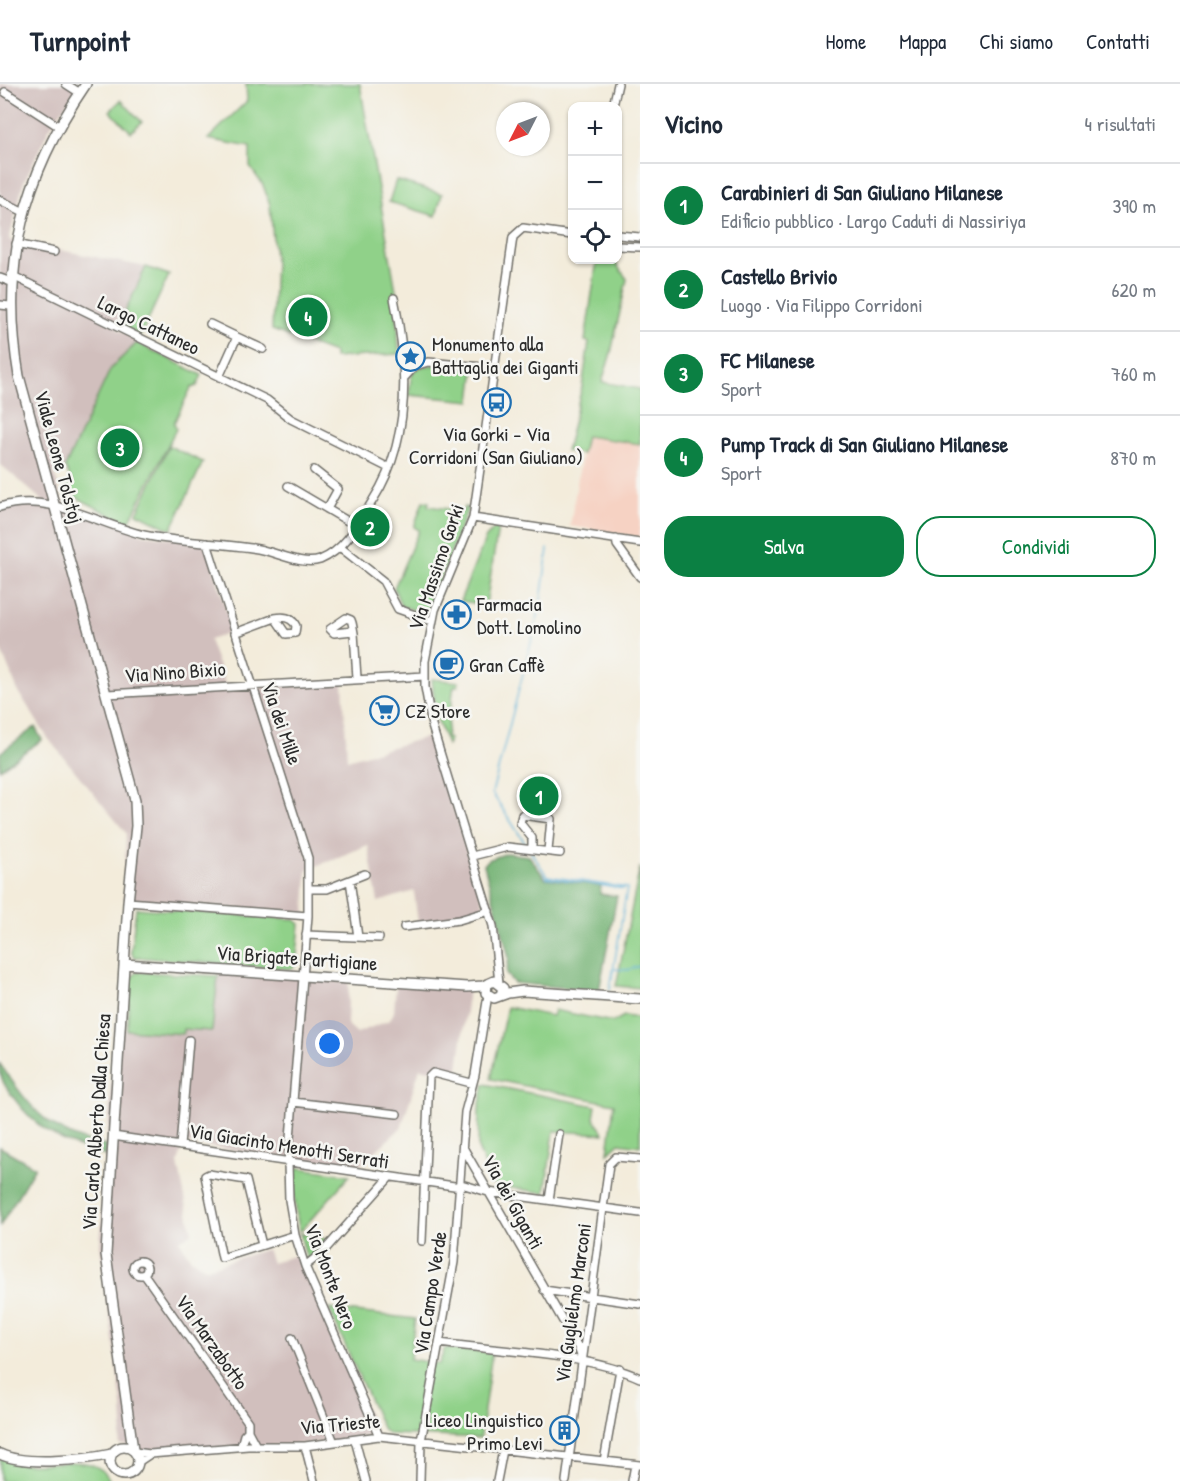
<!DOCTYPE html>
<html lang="it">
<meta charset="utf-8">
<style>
:root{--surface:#fff;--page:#f2f2f3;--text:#1f2937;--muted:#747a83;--line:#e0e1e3;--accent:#0b8043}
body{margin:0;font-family:"Patrick Hand",sans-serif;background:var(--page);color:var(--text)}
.controls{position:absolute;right:18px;top:18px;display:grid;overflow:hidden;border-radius:12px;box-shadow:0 2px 4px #0004}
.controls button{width:54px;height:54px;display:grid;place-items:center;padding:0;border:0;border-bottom:2px solid var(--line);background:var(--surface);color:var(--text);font:30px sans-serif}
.compass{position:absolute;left:496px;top:18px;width:54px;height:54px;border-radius:50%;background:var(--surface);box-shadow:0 2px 4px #0004;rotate:228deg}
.you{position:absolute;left:330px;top:960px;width:21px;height:21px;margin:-15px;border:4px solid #fff;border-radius:50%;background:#1a73e8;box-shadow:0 0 0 9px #1a73e833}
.badge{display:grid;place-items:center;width:39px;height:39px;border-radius:50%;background:var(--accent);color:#fff;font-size:20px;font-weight:700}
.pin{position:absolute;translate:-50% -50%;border:3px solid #fff;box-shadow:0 2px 6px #0006}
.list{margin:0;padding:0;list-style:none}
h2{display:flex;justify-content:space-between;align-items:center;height:78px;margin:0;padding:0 24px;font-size:26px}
h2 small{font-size:20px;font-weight:400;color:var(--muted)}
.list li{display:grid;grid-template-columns:39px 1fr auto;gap:18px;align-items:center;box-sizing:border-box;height:84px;padding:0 24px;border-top:2px solid var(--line)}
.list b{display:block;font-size:22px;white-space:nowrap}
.list p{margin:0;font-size:20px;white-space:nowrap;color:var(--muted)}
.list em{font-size:20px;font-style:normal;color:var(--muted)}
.actions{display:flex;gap:12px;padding:18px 24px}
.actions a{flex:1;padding:14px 0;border:2px solid var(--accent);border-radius:24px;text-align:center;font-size:21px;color:var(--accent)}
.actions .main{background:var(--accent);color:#fff}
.icon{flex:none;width:33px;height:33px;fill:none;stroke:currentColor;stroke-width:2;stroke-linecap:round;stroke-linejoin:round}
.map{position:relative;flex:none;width:640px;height:1397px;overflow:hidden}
header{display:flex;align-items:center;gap:36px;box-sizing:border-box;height:84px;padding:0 30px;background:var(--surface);border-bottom:2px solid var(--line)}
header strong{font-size:28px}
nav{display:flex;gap:33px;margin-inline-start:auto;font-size:21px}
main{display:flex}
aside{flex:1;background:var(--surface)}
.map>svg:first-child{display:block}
.built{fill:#f6d2c3}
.industrial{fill:#d1bfbd}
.green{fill:#90d189;stroke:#5e7e5a;stroke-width:1.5}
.forest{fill:#74b375;stroke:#506f50;stroke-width:1.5}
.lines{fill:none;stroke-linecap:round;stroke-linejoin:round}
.stream{stroke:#59afd6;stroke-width:1.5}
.street-casing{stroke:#716f69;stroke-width:10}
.secondary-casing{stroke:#716f69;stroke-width:12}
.street{stroke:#fff;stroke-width:7}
.secondary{stroke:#fff;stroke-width:9}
.labels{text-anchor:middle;stroke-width:5;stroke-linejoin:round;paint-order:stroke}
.street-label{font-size:20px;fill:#2b2b2b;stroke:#f6f6f2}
.poi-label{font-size:20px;fill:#2b2b2b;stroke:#f6f6f2;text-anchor:start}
</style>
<header>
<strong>Turnpoint</strong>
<nav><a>Home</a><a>Mappa</a><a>Chi siamo</a><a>Contatti</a></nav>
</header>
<main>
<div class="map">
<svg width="640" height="1397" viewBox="0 0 640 1397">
<rect width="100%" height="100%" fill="#f6f6f2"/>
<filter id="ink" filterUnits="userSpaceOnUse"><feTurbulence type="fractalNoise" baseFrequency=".0167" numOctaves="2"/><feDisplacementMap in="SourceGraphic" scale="12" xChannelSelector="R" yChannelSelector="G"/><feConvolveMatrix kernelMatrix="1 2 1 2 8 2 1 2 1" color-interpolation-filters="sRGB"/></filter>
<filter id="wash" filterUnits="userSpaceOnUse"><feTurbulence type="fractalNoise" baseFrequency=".008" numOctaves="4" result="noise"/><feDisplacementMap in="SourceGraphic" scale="24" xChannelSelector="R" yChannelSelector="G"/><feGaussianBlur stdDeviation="1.35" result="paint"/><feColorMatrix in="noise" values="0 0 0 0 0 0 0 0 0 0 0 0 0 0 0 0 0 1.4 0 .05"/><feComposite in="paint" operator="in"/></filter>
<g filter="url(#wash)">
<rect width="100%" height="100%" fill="#f3ecdb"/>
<path class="built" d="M585 352 640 360V453L570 442Z"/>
<path class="industrial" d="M0 0H80L49 45 23 100 9 156 146 183 117 245 138 255 137 259 111 284 65 383 54 388 62 416 74 424 128 440 127 444 144 451 206 458 233 548 209 556 227 605 343 599 347 676 431 652 485 825 459 834 418 839 414 807 378 818 368 761 307 786 305 830 124 815 126 749 47 653 18 607 0 564V420L26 416 44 418 0 380Z
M219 888 349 898 347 940 357 949 390 936 394 928 396 901 469 905 457 991 420 984 401 1044 357 1084 184 1059 178 1079 192 1149 179 1156 191 1175 207 1184 267 1165 272 1179 299 1170 377 1351 305 1360 151 1368 136 1366 129 1361H119L123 1340 122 1321 100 1162 115 944 182 950 183 945 212 947Z"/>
<path class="green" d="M246 0H360L396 207 399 270 334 274V269L272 246 275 178 270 121 263 101 250 83V63L208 55 247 17Z
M121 16 142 38 131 48 110 27Z
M396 96 442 110 436 132 389 118Z
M597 176H613L627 195 611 269 602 298 640 305V360L586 352 582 370 566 367 582 303 589 258 585 257Z
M146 183 169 191 141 251 119 241Z
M137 259 202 291 197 302 191 304 174 339 176 345 128 440 66 408 65 401 72 398 65 383 111 284Z
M433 281 475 284 471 317 409 311C412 289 409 283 433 281Z
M169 362 203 378 171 446 137 429Z
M423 417 429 418 428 422 463 427 464 423 468 424 427 530 401 522 394 504 419 446 414 443Z
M495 444H498L486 521 460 517 486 453Z
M432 595 459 598 458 602H454L446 654 450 655 447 661 436 632Z
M640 783V904L616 902Z
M136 824 294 835 300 840 296 881 290 885 134 873 131 868Z
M137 888 218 892 212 947 183 945V950L127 946 131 894Z
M507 923 552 932 554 926 613 938 624 932 640 934V1062L619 1059 608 1069 614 1020 491 995Z
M484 1000 596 1022 594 1034 604 1050 554 1047 545 1109 493 1101 478 1064 479 1025Z
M292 1083 350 1091 299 1149 333 1157 308 1180C298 1147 293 1117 292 1083Z
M329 1225 415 1235 410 1275 439 1280 445 1264 492 1269 480 1354 389 1350 383 1346Z
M0 1373C7 1375 15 1379 23 1380 49 1383 96 1366 110 1397H0Z"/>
<path class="forest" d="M35 643 42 656 0 685V669Z
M507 769 529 772 545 794 601 802 600 810 617 812 599 907 514 899 506 890 509 874 506 862 484 781 488 776Z
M0 980C31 1024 50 1052 107 1062L106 1072C66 1061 37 1047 13 1013 4 1001 0 995 0 980Z
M0 1063 35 1083 0 1142Z"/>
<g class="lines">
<path class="stream" d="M527 762 492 709 540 524 548 465
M531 768 547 792 627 804 610 905
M546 793 624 805
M614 885 628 886 640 882"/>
</g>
</g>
<g filter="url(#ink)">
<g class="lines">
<defs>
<path id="street" d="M66 0 80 9
M5 8 58 42
M613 22 618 0
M0 116 22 127
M618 151 640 153
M16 160 54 168
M618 162 640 163
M11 191 267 316 291 335 389 384
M0 194 11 198
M0 221 10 222
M210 240 237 253 219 293
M237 253 263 265
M404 294 415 282 428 278 494 284
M314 386 338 405 327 425
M288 402 356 442
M0 423C49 406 102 443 149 452 185 459 222 459 258 465 276 468 302 482 320 476 345 466 359 439 373 416 411 357 408 280 394 214
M473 434 640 459
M616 455 617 461 640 493
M207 459 308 774V832L288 1079 289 1116 295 1151 305 1182 379 1352
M341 464 383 497 398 525 432 537
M353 547 334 549 330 545 346 534 351 536C353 540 353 545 354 549L357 594
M235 549 275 534 286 550 295 549 296 542C292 533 284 532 275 534
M107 610 425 592
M532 765V754L520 739 522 731 551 735 548 767
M472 772 508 763 560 769
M350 796 358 853
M309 805H327L365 790
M128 818 308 832
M404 843 459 836 489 827
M306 851 379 854
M499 899 493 842 432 642 425 603V577L435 526 473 434 513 153 523 144 572 151
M293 1018 397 1030
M113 1052 461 1103
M180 1062 189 956
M464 1065 578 1263 582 1275
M461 1100 488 1108 640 1129
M549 1116 559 1050
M422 1157 429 993 433 989 471 999
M262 1161 246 1096 209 1090 205 1092 222 1174 295 1151
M133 1184a7 7 0 1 1 14 0a7 7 0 1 1-14 0Z
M305 1182 323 1168 389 1094
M144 1190 248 1338V1347
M544 1206 640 1220
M292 1254 334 1358
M439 1259C498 1267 588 1270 640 1294
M248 1347 256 1362
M355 1356 366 1397
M241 1362 244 1351 248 1347
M305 1362 314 1397
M135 1368 150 1370 248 1362H305L379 1352 640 1381
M604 1377 620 1285
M138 1378 150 1370
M420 1397 421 1357 454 1178 465 1028 475 991 488 911
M497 1397 503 1366
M566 1397 609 1080 616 1073 640 1075
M632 1397 635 1381"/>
<path id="secondary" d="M86 0C23 92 0 181 19 292L135 716 136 742 128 818 106 1170 133 1366
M124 880 467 903 483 902 494 897 503 904 501 911
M487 900 486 909 494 914 508 909 523 907 640 915
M110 1377a14 14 0 1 1 28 0a14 14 0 1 1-28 0Z
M0 1370C24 1382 85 1376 112 1370"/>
</defs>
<use href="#street" class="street-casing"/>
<use href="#secondary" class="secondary-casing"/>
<use href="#street" class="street"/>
<use href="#secondary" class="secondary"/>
</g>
</g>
<defs>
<symbol id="sight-ring" viewBox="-11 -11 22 22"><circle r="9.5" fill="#f6f6f2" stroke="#1f6fb2" stroke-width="1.5"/><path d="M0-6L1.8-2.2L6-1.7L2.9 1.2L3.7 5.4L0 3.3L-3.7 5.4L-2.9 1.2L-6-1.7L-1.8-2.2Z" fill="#1f6fb2"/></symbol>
<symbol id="bus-ring" viewBox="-11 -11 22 22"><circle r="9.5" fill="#f6f6f2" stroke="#1f6fb2" stroke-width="1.5"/><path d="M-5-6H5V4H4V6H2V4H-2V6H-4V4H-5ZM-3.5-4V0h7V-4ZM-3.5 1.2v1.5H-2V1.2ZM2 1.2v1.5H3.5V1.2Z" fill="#1f6fb2"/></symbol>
<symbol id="pharmacy-ring" viewBox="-11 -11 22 22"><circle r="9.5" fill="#f6f6f2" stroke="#1f6fb2" stroke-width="1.5"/><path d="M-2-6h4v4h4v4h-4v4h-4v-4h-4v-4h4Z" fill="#1f6fb2"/></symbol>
<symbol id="cafe-ring" viewBox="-11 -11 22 22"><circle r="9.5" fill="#f6f6f2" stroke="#1f6fb2" stroke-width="1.5"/><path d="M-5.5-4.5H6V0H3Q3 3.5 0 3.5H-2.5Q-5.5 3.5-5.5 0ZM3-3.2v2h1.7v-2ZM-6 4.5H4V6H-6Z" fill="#1f6fb2"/></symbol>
<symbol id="supermarket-ring" viewBox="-11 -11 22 22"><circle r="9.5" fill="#f6f6f2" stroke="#1f6fb2" stroke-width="1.5"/><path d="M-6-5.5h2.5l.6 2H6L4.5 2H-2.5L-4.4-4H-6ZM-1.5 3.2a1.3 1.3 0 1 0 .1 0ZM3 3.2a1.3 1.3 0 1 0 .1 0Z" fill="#1f6fb2"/></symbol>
<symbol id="building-ring" viewBox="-11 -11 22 22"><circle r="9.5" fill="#f6f6f2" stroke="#1f6fb2" stroke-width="1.5"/><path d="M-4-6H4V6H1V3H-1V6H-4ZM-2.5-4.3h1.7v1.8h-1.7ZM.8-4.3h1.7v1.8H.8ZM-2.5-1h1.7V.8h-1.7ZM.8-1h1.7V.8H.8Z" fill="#1f6fb2"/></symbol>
</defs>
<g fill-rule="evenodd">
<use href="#sight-ring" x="394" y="256" width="33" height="33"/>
<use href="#bus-ring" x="480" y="302" width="33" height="33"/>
<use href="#pharmacy-ring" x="440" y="514" width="33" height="33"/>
<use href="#cafe-ring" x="432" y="564" width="33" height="33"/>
<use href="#supermarket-ring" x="368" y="610" width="33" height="33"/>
<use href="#building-ring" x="548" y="1330" width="33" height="33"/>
</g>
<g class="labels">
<g class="street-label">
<text transform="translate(149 241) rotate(26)" y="7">Largo Cattaneo</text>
<text transform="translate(59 373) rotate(75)" y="7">Viale Leone Tolstoj</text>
<text transform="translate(436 483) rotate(-71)" y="7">Via Massimo Gorki</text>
<text transform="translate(175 588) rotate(-4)" y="7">Via Nino Bixio</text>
<text transform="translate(282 639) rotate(71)" y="7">Via dei Mille</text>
<text transform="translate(297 874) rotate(4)" y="7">Via Brigate Partigiane</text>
<text transform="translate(96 1038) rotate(-86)" y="7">Via Carlo Alberto Dalla Chiesa</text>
<text transform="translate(289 1062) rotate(9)" y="7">Via Giacinto Menotti Serrati</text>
<text transform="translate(513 1118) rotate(61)" y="7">Via dei Giganti</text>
<text transform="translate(331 1192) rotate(69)" y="7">Via Monte Nero</text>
<text transform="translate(430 1209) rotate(-81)" y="7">Via Campo Verde</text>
<text transform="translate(573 1219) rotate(-82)" y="7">Via Guglielmo Marconi</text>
<text transform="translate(212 1258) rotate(55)" y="7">Via Marzabotto</text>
<text transform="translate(340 1340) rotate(-5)" y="7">Via Trieste</text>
</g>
<g class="poi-label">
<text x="432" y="267">Monumento alla<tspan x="432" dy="23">Battaglia dei Giganti</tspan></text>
<text x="496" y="357" text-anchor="middle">Via Gorki - Via<tspan x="496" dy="23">Corridoni (San Giuliano)</tspan></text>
<text x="477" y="527">Farmacia<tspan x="477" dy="23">Dott. Lomolino</tspan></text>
<text x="469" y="588">Gran Caffè</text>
<text x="405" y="634">CZ Store</text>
<text x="543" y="1343" text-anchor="end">Liceo Linguistico<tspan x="543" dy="23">Primo Levi</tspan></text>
</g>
</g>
</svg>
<div class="controls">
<button>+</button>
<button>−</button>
<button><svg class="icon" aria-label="locate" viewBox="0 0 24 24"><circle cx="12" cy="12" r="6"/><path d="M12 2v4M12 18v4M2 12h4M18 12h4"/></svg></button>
</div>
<svg class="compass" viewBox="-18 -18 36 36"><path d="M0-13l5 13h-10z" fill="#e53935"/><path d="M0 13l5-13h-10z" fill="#747a83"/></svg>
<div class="you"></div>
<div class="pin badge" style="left:539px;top:712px">1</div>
<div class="pin badge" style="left:370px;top:443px">2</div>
<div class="pin badge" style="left:120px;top:364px">3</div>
<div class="pin badge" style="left:308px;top:233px">4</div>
</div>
<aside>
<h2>Vicino<small>4 risultati</small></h2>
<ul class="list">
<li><span class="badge">1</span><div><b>Carabinieri di San Giuliano Milanese</b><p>Edificio pubblico · Largo Caduti di Nassiriya</p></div><em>390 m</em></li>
<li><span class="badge">2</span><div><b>Castello Brivio</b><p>Luogo · Via Filippo Corridoni</p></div><em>620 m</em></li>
<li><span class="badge">3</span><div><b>FC Milanese</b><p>Sport</p></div><em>760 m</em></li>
<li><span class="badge">4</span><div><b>Pump Track di San Giuliano Milanese</b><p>Sport</p></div><em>870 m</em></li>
</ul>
<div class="actions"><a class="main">Salva</a><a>Condividi</a></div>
</aside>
</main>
